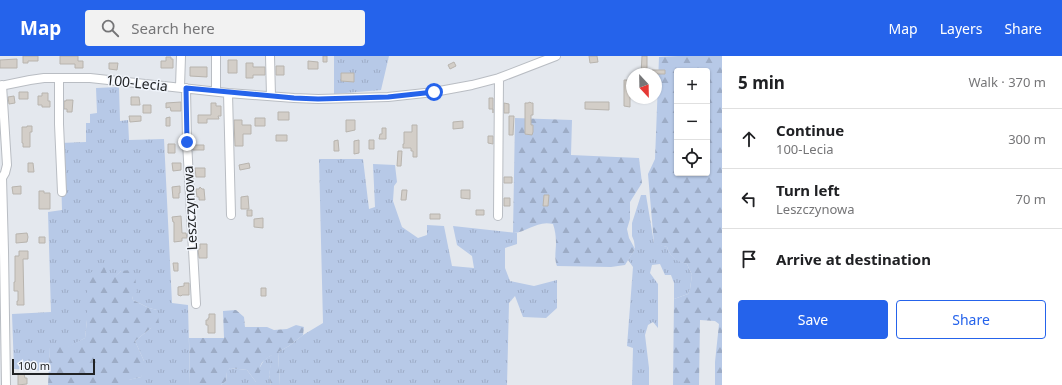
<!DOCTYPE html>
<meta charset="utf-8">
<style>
:root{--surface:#fff;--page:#f2f2f2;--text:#202124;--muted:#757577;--line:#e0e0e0;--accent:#2563eb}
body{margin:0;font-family:"Noto Sans",sans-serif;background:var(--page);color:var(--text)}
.controls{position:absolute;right:12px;top:12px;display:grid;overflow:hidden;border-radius:4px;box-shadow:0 1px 3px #0004}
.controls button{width:36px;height:36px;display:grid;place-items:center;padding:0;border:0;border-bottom:1px solid var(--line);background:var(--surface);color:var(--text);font:20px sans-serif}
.compass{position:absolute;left:626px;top:12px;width:36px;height:36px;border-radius:50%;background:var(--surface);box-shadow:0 1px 3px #0004;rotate:158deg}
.scale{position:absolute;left:12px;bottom:10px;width:83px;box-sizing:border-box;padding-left:4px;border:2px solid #212325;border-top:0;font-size:11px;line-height:14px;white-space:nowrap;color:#212325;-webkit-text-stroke:3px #f1f5fc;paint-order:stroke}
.stop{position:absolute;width:12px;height:12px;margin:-9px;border:3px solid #2563eb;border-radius:50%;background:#fff}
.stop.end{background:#2563eb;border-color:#fff;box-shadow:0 1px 4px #0008}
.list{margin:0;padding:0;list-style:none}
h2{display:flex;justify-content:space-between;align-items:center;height:52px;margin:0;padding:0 16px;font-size:17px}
h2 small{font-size:13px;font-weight:400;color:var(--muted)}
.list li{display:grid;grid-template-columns:26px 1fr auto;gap:12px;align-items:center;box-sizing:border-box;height:60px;padding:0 16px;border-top:1px solid var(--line)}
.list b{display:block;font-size:15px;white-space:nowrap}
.list p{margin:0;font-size:13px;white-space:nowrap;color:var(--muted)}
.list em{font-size:13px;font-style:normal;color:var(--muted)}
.actions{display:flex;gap:8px;padding:12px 16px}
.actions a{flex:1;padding:9px 0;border:1px solid var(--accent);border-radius:4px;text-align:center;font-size:14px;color:var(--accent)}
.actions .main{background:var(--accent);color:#fff}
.icon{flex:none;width:22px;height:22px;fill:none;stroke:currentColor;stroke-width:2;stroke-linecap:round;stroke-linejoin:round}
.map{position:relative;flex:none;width:722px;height:329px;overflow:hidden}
header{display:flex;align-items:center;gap:24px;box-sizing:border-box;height:56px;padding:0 20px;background:var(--accent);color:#fff}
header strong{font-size:19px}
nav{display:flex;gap:22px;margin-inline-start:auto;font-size:14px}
.search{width:280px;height:36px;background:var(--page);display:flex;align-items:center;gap:10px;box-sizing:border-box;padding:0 14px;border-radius:4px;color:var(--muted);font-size:15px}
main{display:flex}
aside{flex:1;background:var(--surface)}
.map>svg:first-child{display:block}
.grass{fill:url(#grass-tufts)}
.forest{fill:url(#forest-firs);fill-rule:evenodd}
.building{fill:#d3cec8;stroke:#b8b4ae}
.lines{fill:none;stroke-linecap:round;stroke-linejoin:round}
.minor-casing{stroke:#b9bdc3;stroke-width:10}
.minor{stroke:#fff;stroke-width:8}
.route{stroke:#2563eb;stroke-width:5}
.labels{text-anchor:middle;stroke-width:3;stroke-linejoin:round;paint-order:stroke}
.street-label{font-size:14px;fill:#212325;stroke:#f1f5fc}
</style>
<header>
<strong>Map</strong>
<div class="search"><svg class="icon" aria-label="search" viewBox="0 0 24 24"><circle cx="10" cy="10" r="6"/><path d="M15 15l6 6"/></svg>Search here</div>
<nav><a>Map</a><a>Layers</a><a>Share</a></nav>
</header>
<main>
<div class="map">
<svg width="722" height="329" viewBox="0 0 722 329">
<defs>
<pattern id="grass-tufts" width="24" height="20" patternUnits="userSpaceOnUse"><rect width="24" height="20" fill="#b7c9e7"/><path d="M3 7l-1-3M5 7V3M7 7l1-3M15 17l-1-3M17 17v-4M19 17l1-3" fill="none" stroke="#9dacc6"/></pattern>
<pattern id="forest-firs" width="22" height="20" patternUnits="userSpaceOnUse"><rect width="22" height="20" fill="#b7c9e7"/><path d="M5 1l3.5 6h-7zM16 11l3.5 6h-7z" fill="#9dacc6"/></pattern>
</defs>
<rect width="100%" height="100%" fill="#e4e8ee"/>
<path class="grass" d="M334 0H389L381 34 334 38Z
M119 31 120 65 128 64 129 84 164 83 172 247 188 249 190 329H129L128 324 141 321 144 305 135 285 151 272 157 254 149 252 133 244 132 240 121 215 110 226 87 264 85 282 63 294 50 291 49 315 14 313 12 258 51 256 48 156 62 154 60 87 86 86V67H90V58L97 57 96 32Z
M319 103H363L369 153 375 151 373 108 395 109 397 126 394 130 393 145 402 171 418 182 427 179V169L444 170 452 210 474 212 472 200 457 189 453 170 517 177V188L505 192V212L510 225 534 230 557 224V252L546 262 523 261 515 240 509 247 507 329H280L278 296 289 290 303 279 323 267Z
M641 139H646L654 187 667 191C671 202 676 204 687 208L692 219 690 233 688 238 674 243V227L671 219H665L660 208 652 209 650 217 658 228V272L653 266 648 269 645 279 649 312V329H632L633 292 627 290 633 211 628 204 635 193 634 185 632 180V167Z
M273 298 269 319 271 329H221L226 325 227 315 230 312 247 314 256 326 259 313 264 304Z"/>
<path class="forest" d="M678 0H722V329H715V306L719 268 715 265 700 264 699 329H673L674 243 688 238 690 233 692 219 687 208C676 205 671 202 667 191L654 188 648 118 655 103 659 1ZM677 15H707V117H677Z
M515 62 572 64 571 99 639 102 642 127 630 146V163L627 173 629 182 635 193 625 209 611 211 557 210C554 203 556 194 556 187 556 180 555 174 553 168 537 164 528 176 513 177Z
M104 210 110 225 121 215 130 214 135 220 137 236 132 240 133 244 149 252 157 254 159 267 151 272 135 285 144 305V315L141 321 129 324V329H48L50 291 61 289 63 293 85 282 87 264V223C91 215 95 211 104 210Z
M236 254 244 261 245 271H267L274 274 287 273 296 269 304 271 303 279 289 290 278 296 280 329H271L269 319 272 299C258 307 259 311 260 327L256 326 247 314 230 312 227 316 226 325 221 329H190L189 282H224L223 255Z"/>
<path class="building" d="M23 0H38V5H28V7H23Z
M60 0H78V5H83V12H75V8H60Z
M323 0H327V6H323Z
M589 0H597L598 6 590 7Z
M642 0H647V18H641Z
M166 1H171V3H173V12H161V5H166Z
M17 3V12H0V4Z
M228 4H237V17H228Z
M308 5 318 6V13H308Z
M454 6 456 10 450 13 448 9Z
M109 7H118L117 14 109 13Z
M246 7H253V11H265V19H253V22H246Z
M276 10H284V19H276Z
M190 11H207V21L190 20Z
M652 14H665V18H652Z
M341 17H354V26L341 25Z
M624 24H630V51L624 50Z
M19 36H28V43H19Z
M42 37H48V45H50V51H42V49H38V40H42Z
M14 40 15 47 9 48 8 41Z
M131 41H139L140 49H131Z
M489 42H493V57V53H489Z
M66 44H73L72 56H67V53H64V45H66Z
M181 46V55H171L170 51 166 52V47Z
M530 46 531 47H533V59H531V69H533V76L532 79 525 78V47H528Z
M585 46H609V54L585 53Z
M211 47H216V50H221V60H218L219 63H207V67H198V59H211Z
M504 47 509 48V57H504Z
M143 49H151V57H143Z
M278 56H289V64H278Z
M129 60H141V65L130 66Z
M509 60H514L513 79H509Z
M170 61V70H166V62Z
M255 62H265V70H255Z
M234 64H242V69H251V78H243V90H235Z
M346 64H355V74L346 76Z
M463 65V72L453 73V66Z
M412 69H417V101H413V95H411V92H403V88H404V76H412Z
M27 70H32V76H30V91H23V87H22V71H27Z
M382 72H386V83H379L380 78H382Z
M276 79H287V85H276Z
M488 80H493V88L488 87Z
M338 84 339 95H334V85Z
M359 84V97L354 98V85Z
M369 84H374V93H369Z
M168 88H175V97H168Z
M193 89H204V94H193Z
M398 95H402L401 110H397Z
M28 107H33L34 116H28Z
M172 107H181V114L173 115Z
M249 107 250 112 240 114 239 109Z
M195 112H205V121H196Z
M504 121H512V127H504Z
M21 130V138H13L12 131Z
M180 130V137H179V142H173L172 131Z
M200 131 202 133H204L205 144H199V141H197L196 133H199Z
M402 134H407L406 144H401Z
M461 134H470V143L461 142Z
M39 135H44V137H50V153H39Z
M544 139H549L548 150H543Z
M248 140 249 153H241V141Z
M504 142H510V150H504Z
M247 154H252V160H247Z
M476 154H484V159H476Z
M430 158H440V163H430Z
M181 160 182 177H186L187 182H182V185L174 186V166H173L172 161Z
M263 162V172L254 171V163Z
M27 177 28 181 27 186 16 187V178Z
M39 181H45V187H39Z
M200 188H207V202H199L198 193H200Z
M19 195H28V203H23L24 249H17V245H18V235H14V226H15V200H19Z
M173 207H178V215H174Z
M184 227H189V239H182L181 240 178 239V231L184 230Z
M261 232H266V240H261Z
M209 258H215V277H208V269H206V264H208V262H209Z
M18 318H24L25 322H27V328L18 329Z"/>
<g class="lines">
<defs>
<path id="minor" d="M216 0V35
M270 0 271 40
M59 22V68L62 136
M2 29 7 109 5 117 2 122 4 195 6 329
M0 30 30 24 44 22H90L228 37 294 42 318 43 388 41 434 36 472 29 499 22 556 0
M180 31 181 0
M186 32 187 86 196 248
M228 37 231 159
M498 160 499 22"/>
</defs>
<use href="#minor" class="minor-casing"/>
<use href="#minor" class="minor"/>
</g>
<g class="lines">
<path class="route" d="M187 86 186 32 294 42 318 43 388 41 434 36"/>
</g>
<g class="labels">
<g class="street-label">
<text transform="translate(137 27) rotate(6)" y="5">100-Lecia</text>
<text transform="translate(190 152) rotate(-93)" y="5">Leszczynowa</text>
</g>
</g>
</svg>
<div class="controls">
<button>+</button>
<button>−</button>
<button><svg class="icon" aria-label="locate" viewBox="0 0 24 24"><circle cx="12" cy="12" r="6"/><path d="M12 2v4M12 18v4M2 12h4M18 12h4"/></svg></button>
</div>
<svg class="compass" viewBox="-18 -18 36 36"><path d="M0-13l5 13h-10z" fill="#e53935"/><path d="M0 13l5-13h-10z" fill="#757577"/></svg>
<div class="scale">100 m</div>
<div class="stop" style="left:434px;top:36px"></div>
<div class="stop end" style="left:187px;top:86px"></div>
</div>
<aside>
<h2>5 min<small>Walk · 370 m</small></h2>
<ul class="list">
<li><svg class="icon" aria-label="ahead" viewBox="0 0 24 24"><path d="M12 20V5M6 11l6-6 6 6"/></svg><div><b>Continue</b><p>100-Lecia</p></div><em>300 m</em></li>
<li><svg class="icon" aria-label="left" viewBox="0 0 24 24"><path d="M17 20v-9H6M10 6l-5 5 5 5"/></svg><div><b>Turn left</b><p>Leszczynowa</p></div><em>70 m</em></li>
<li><svg class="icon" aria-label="arrive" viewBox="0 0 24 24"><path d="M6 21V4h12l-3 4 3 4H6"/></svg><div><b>Arrive at destination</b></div></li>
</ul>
<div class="actions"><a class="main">Save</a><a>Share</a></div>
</aside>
</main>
